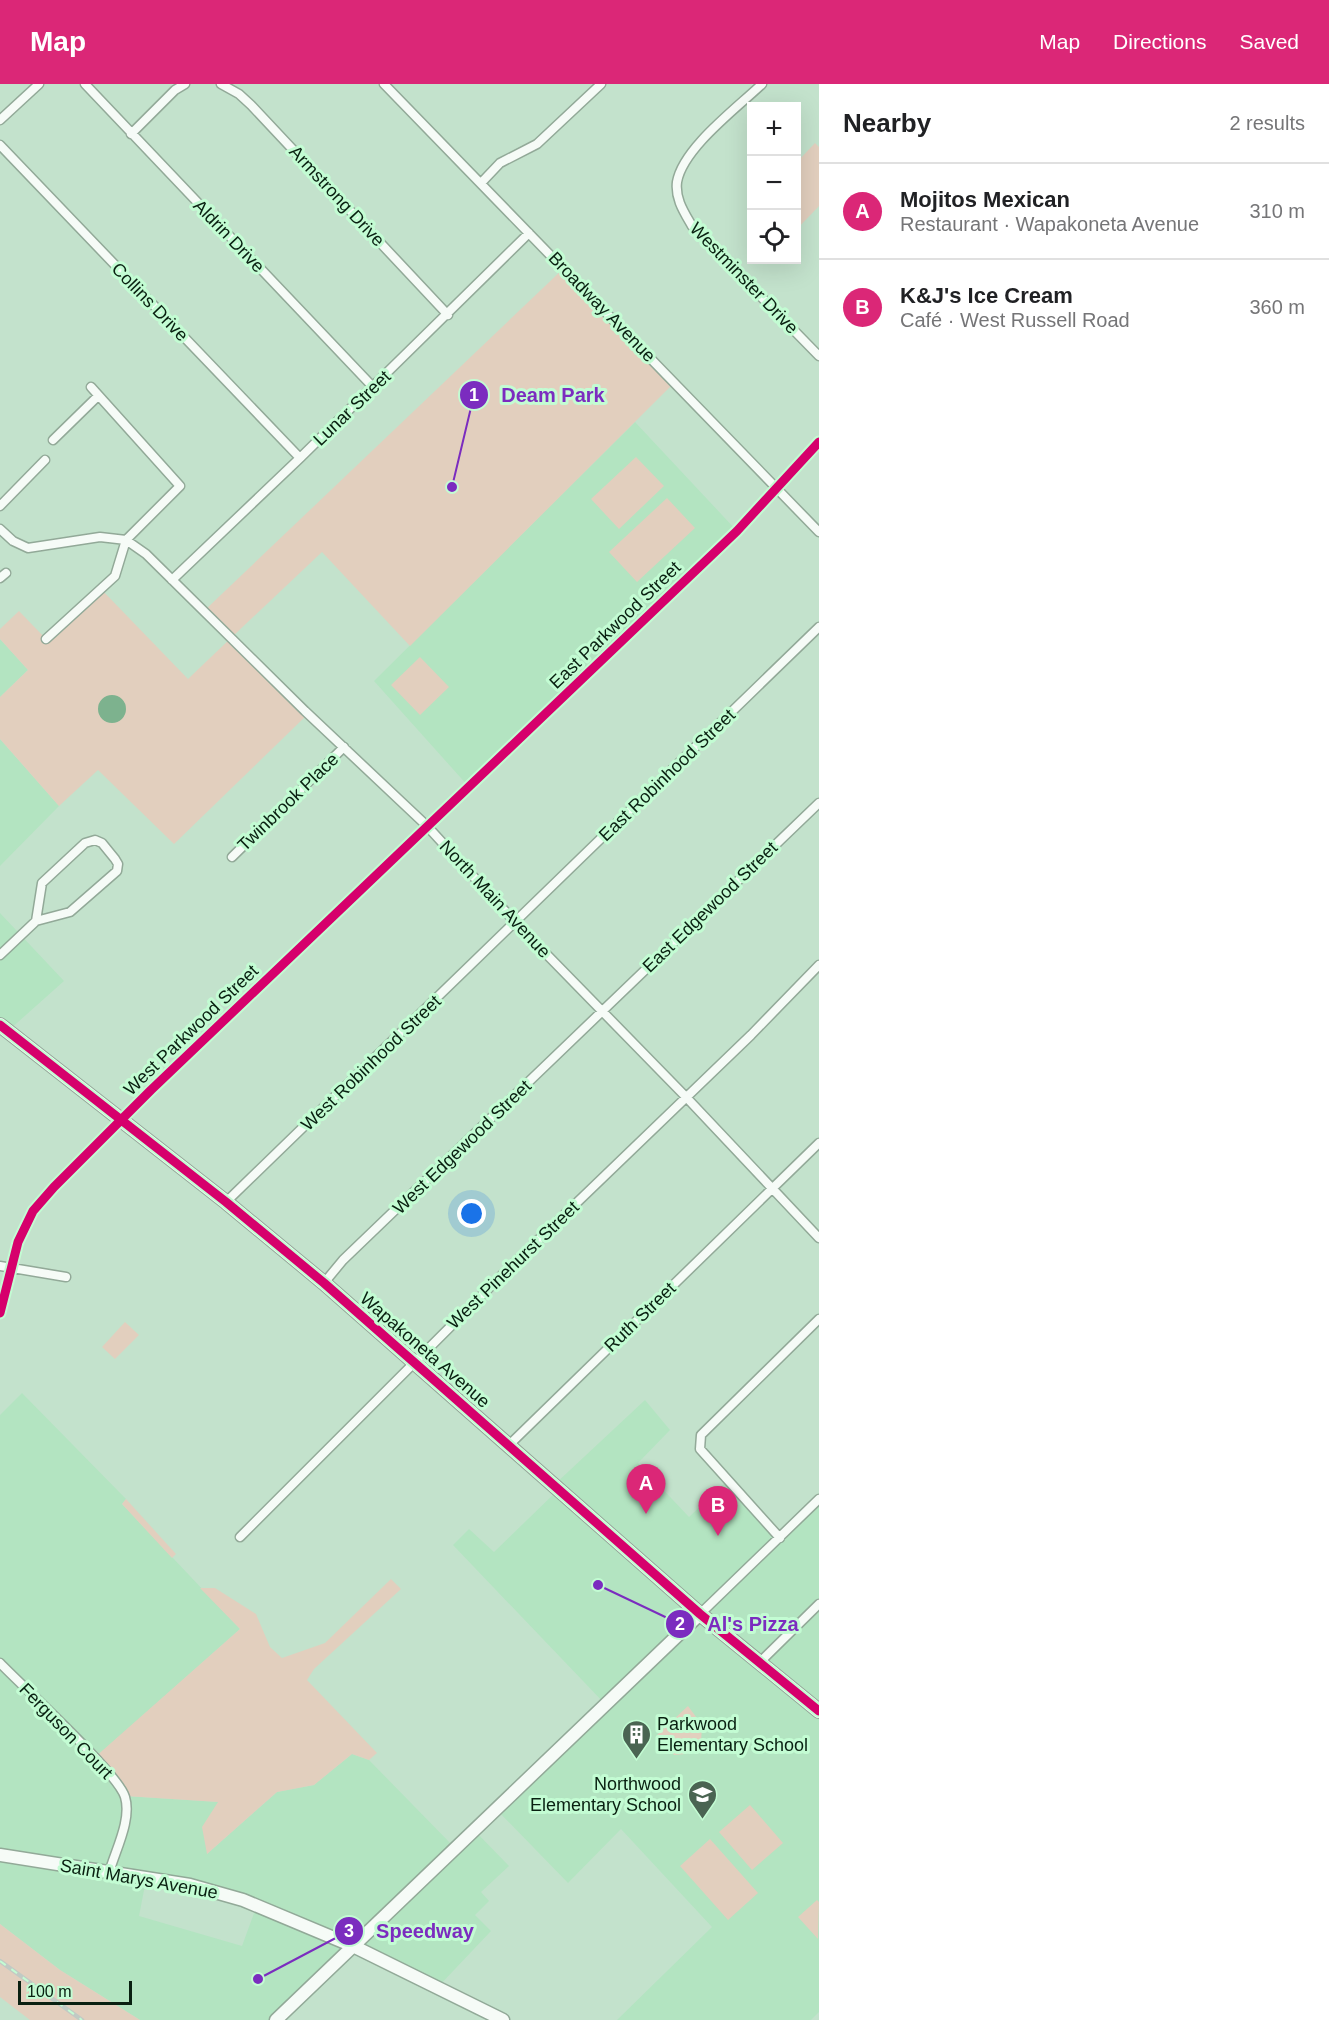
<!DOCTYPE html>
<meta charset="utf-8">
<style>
:root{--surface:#fff;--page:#f2f2f2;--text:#202124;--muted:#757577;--line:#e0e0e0;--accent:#db2777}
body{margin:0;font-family:Arial,sans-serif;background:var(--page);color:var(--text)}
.controls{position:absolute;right:18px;top:18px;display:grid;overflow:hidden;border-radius:0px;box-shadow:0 6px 24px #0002}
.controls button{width:54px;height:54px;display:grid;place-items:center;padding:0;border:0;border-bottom:2px solid var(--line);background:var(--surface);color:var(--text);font:30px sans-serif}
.scale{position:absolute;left:18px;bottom:15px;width:114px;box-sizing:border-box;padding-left:6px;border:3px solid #092011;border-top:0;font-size:16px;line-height:21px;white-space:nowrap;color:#092011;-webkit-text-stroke:4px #c3fcd3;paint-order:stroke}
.you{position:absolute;left:472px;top:1130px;width:21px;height:21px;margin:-15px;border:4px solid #fff;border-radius:50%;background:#1a73e8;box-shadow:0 0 0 9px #1a73e833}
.badge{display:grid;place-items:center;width:39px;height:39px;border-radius:50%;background:var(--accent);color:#fff;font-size:20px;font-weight:700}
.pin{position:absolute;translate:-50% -50px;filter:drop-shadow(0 2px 3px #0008)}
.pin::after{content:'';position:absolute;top:32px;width:21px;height:18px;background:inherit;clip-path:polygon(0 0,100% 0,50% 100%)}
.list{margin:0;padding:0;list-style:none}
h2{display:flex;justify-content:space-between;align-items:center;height:78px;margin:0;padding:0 24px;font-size:26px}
h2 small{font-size:20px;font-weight:400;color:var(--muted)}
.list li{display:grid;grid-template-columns:39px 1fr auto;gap:18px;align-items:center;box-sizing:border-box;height:96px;padding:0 24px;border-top:2px solid var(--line)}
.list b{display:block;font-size:22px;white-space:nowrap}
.list p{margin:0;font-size:20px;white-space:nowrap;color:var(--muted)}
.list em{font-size:20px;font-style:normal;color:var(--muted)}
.icon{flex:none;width:33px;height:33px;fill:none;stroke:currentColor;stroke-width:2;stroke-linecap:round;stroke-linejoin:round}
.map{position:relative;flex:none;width:819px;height:1936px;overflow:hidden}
header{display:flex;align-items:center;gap:36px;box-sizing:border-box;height:84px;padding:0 30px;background:var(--accent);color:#fff}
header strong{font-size:28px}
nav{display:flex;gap:33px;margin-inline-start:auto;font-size:21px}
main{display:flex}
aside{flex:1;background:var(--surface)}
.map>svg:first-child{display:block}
.built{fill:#b3e4c1;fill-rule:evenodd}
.green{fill:#e2cfbe}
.water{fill:#7db28e}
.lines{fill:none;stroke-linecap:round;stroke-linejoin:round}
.street-casing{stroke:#92a998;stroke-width:11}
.secondary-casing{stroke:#92a998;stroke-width:15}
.primary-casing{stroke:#92a998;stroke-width:16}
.street{stroke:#f6fbf7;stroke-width:8}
.secondary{stroke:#f6fbf7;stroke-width:12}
.primary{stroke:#f6fbf7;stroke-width:14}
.rail-casing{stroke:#c1cac4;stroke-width:4.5}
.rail{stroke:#c3fcd3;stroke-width:2;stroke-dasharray:7;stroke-linecap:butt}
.cycleway-casing{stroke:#c3fcd3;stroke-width:13}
.cycleway{stroke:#d6006c;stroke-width:9}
.labels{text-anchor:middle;stroke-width:6;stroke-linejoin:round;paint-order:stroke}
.street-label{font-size:18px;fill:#092011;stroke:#c3fcd3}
.poi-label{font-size:18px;fill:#092011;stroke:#c3fcd3;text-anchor:start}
.leader{fill:none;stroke:#7b2cbf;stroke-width:2}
.callout-dot{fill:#7b2cbf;stroke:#c3fcd3;stroke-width:2}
.mark-label{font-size:18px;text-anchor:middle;font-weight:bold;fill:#fff}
.callout-label{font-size:20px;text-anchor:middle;font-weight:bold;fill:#7b2cbf;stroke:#c3fcd3;stroke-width:6;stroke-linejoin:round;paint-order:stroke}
</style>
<header>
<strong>Map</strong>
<nav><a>Map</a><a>Directions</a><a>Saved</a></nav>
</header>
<main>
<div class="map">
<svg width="819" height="1936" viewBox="0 0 819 1936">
<rect width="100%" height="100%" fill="#c3e2cc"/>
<path class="built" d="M635 338 737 447 469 703 374 597Z
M0 555 28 586 0 613Z
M0 655 59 722 0 782Z
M0 829 64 897 8 947 0 941Z
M22 1309 126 1415 122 1420 240 1545 95 1674 125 1712 219 1718 207 1770 277 1708 314 1701 352 1670 369 1676 455 1764 474 1746 509 1782 481 1808 489 1817 475 1831 491 1847 437 1904 353 1862 276 1936H140L60 1886 0 1840V1331ZM146 1796 257 1821 242 1862 139 1832Z
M645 1316 670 1346 638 1379 689 1433 728 1396 780 1453 819 1415V1928L811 1936H617L712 1843 621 1745 568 1799 496 1725 605 1620 453 1461 469 1445 494 1468 559 1405 554 1401Z"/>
<path class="green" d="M815 59 819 63V122L797 145V78Z
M564 184 675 298 410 562 322 468 232 553 308 630 174 760 98 686 59 722 0 655V613L28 586 0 555V545L19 527 46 555 101 505 188 595 232 553 205 526Z
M636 373 664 402 619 445 591 415Z
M667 414 695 444 637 498 609 468Z
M420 573 449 603 420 631 391 601Z
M125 1238 139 1251 115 1275 102 1263Z
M126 1415 176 1470 172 1474 122 1420Z
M391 1495 401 1505 314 1585 307 1596 377 1669 369 1676 352 1670 314 1701 277 1708 207 1770 202 1743 218 1718 125 1712 94 1674 240 1545 200 1504H215L256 1530 270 1563 282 1574 325 1559Z
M688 1622 702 1641 701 1659 685 1670 674 1671 657 1651Z
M750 1721 783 1759 752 1786 719 1748Z
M710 1755 758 1809 728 1836 680 1782Z
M817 1816 819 1818 818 1855 798 1833Z
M0 1840 60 1886 140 1936H30L0 1913Z"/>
<path class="water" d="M98 625a14 14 0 1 1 28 0a14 14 0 1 1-28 0Z"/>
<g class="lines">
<defs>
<path id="street" d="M85 0 373 303
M221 0 239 10 251 21 448 231
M384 0 819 448
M762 0C737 24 683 64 677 98 675 115 684 128 692 142L819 272
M0 36 39 0
M131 50 175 6 185 0
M0 61 300 374
M481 99 500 79 537 60 601 0
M53 356 98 312
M0 422 45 376
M0 445 13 457 28 464 100 453 126 456 146 470 305 627 427 742 516 839 686 1013 819 1154
M0 494 6 489
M172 496 300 374 529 149
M46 555 115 492 126 456 180 402 91 303
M232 773 344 663
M0 871 36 837 70 828 117 787 118 780 115 775 102 759 95 756 85 759 42 799 36 837
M226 1118 819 543
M0 1182 66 1193
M324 1199 343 1176 819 719
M0 1229 18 1158 33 1127 54 1103 151 1006 737 447 819 358
M509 1361 819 1059
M240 1453 511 1182 751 951 819 881
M780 1454 700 1365 701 1351 819 1235
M700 1530 819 1415
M760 1578 819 1520
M0 1579C23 1603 118 1689 125 1713 132 1736 115 1767 109 1789"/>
<path id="secondary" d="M0 1771 190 1801 243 1816 353 1862 503 1936
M276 1936 700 1530"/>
<path id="primary" d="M0 941 226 1118 324 1199 700 1530 819 1627"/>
</defs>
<use href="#street" class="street-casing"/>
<use href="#secondary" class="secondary-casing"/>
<use href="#primary" class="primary-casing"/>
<use href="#street" class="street"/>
<use href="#secondary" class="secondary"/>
<use href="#primary" class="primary"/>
<defs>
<path id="rail" d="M0 1877 82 1936"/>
</defs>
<use href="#rail" class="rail-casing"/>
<use href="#rail" class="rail"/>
<defs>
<path id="cycleway" d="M0 941 226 1118 324 1199 700 1530 819 1627
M0 1229 18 1158 33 1127 54 1103 151 1006 737 447 819 358"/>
</defs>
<use href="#cycleway" class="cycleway-casing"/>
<use href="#cycleway" class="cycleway"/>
</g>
<defs>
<symbol id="building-pin" viewBox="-11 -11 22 30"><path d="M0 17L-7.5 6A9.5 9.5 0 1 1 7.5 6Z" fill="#4a6452" stroke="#c3fcd3"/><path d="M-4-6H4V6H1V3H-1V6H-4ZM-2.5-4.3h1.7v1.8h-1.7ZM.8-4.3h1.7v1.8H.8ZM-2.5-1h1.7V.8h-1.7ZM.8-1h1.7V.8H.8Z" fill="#fff"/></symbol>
<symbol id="school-pin" viewBox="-11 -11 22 30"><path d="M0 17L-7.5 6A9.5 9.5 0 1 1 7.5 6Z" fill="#4a6452" stroke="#c3fcd3"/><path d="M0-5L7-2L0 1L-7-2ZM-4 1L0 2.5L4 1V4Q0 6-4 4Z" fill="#fff"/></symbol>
</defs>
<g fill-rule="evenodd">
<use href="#building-pin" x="620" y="1634" width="33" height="45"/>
<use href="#school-pin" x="686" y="1694" width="33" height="45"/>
</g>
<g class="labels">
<g class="street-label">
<text transform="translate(337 112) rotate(47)" y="6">Armstrong Drive</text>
<text transform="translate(229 152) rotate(46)" y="6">Aldrin Drive</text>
<text transform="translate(744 194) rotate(46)" y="6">Westminster Drive</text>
<text transform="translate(150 218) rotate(46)" y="6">Collins Drive</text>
<text transform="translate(602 223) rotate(46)" y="6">Broadway Avenue</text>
<text transform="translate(352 324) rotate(-44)" y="6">Lunar Street</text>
<text transform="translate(615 541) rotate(-44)" y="6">East Parkwood Street</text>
<text transform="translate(667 691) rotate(-44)" y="6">East Robinhood Street</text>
<text transform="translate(288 718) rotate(-44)" y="6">Twinbrook Place</text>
<text transform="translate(495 815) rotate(47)" y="6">North Main Avenue</text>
<text transform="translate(710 823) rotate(-44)" y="6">East Edgewood Street</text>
<text transform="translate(191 946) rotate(-44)" y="6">West Parkwood Street</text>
<text transform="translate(371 979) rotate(-44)" y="6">West Robinhood Street</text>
<text transform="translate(462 1063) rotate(-44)" y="6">West Edgewood Street</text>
<text transform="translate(513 1181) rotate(-44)" y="6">West Pinehurst Street</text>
<text transform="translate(640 1233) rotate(-44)" y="6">Ruth Street</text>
<text transform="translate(425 1266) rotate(41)" y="6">Wapakoneta Avenue</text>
<text transform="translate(66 1647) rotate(46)" y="6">Ferguson Court</text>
<text transform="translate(139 1795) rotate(10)" y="6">Saint Marys Avenue</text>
</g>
<g class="poi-label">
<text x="657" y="1646">Parkwood<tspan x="657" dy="21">Elementary School</tspan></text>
<text x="681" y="1706" text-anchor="end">Northwood<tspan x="681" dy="21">Elementary School</tspan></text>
</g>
</g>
<path class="leader" d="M452 403L474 311M598 1501L680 1540M258 1895L349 1847"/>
<g class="callout-dot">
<circle cx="452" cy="403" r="6"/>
<circle cx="598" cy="1501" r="6"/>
<circle cx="258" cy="1895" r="6"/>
<circle cx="474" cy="311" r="15"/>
<circle cx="680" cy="1540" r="15"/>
<circle cx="349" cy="1847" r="15"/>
</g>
<g class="mark-label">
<text x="474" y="317">1</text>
<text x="680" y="1546">2</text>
<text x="349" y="1853">3</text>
</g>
<g class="callout-label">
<text x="553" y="318">Deam Park</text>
<text x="753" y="1547">Al's Pizza</text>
<text x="425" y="1854">Speedway</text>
</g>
</svg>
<div class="controls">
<button>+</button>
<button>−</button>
<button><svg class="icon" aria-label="locate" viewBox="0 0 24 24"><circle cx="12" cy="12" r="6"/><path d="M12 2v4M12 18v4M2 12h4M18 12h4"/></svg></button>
</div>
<div class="scale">100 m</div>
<div class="you"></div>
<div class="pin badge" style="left:646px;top:1430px">A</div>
<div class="pin badge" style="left:718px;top:1452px">B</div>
</div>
<aside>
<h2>Nearby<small>2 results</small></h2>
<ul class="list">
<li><span class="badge">A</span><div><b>Mojitos Mexican</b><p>Restaurant · Wapakoneta Avenue</p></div><em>310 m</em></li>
<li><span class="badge">B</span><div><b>K&amp;J's Ice Cream</b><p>Café · West Russell Road</p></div><em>360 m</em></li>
</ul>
</aside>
</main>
